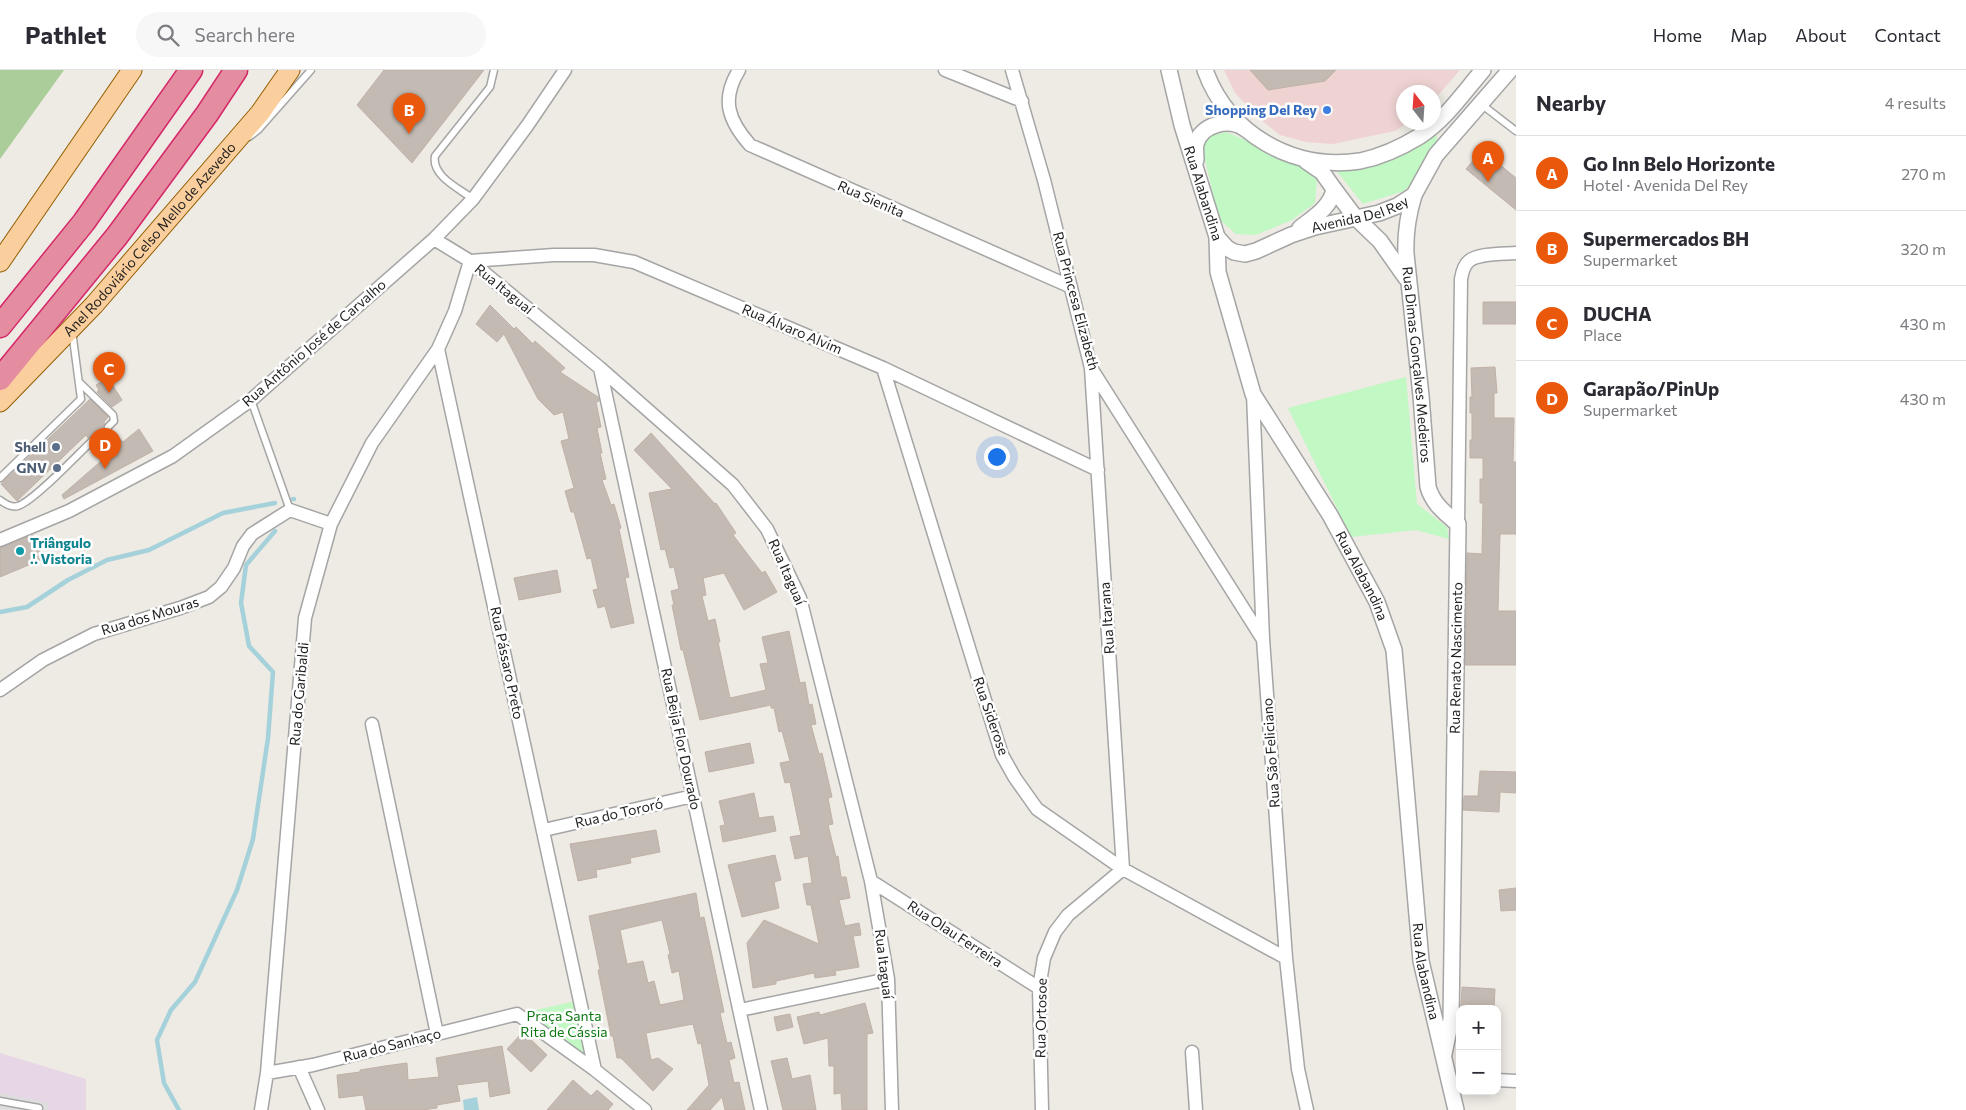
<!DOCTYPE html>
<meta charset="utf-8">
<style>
:root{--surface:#fff;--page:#f7f7f7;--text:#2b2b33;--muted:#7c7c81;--line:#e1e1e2;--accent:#ea580c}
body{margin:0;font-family:Commissioner,sans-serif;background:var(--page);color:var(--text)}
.controls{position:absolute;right:15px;bottom:15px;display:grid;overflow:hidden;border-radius:10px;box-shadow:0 2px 12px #0003}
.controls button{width:45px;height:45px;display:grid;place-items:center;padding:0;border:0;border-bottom:1px solid var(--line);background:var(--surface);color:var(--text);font:25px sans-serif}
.compass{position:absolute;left:1396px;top:15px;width:45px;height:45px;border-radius:50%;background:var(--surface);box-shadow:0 2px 12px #0003;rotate:343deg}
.you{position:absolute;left:996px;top:386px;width:18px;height:18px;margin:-12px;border:4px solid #fff;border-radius:50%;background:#1a73e8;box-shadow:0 0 0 8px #1a73e833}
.badge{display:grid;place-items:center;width:32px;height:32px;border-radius:50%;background:var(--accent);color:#fff;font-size:16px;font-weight:700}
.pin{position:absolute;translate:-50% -41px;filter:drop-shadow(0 1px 2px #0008)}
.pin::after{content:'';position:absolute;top:26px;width:18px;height:15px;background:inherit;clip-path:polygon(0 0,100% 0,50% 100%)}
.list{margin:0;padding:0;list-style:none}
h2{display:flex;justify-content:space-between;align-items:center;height:65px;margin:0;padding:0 20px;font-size:21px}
h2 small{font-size:16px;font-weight:400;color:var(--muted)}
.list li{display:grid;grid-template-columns:32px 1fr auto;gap:15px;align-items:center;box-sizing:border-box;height:75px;padding:0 20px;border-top:1px solid var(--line)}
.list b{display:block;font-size:19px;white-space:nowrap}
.list p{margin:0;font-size:16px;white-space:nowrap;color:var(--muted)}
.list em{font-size:16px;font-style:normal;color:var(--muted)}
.icon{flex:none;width:28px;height:28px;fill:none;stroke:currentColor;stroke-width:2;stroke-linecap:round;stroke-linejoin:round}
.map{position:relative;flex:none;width:1516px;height:1040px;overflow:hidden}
header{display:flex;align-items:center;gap:30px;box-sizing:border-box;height:70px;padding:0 25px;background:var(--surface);border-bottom:1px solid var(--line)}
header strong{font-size:24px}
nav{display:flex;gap:28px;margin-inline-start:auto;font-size:18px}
.search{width:350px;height:45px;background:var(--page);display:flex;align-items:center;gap:12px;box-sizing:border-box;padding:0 18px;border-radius:28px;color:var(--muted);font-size:19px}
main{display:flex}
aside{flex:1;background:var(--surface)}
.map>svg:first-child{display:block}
.commercial{fill:#efd3d3}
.industrial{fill:#e7d6e5}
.forest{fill:#aacd99}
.park{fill:#c1f8c4}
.parking{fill:#dedede}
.water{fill:#a5d1db}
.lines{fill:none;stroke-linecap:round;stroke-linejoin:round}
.stream{stroke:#a5d1db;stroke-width:4.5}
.building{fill:#c3bab3;stroke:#c0b1a6;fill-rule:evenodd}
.service-casing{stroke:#a5a5a5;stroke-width:9}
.minor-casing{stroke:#a5a5a5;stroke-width:15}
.tertiary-casing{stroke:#a5a5a5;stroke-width:18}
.primary-casing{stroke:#945f03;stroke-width:21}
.motorway-casing{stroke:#d52869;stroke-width:25}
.service{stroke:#fff;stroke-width:6}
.minor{stroke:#fff;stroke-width:12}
.tertiary{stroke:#fff;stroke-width:15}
.primary{stroke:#facf9d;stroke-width:19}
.motorway{stroke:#e48da0;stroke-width:22}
.shop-dot{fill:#3f7fe0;stroke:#fff;stroke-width:2}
.service-dot{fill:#5c6f8a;stroke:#fff;stroke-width:2}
.culture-dot{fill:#0f9aa8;stroke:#fff;stroke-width:2}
.labels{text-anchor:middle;stroke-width:5;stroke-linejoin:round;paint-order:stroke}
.shop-label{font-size:14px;font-weight:bold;fill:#366cbe;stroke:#fff;text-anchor:end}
.street-label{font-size:14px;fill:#1e1e1e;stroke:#fff}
.service-label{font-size:14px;font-weight:bold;fill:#4e5e75;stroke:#fff;text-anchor:end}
.culture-label{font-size:14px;font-weight:bold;fill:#0d838f;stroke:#fff;text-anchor:start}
.park-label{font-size:14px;fill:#0e7913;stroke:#fff}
</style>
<header>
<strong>Pathlet</strong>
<div class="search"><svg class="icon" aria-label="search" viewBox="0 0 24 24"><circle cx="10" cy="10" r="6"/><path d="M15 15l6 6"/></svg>Search here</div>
<nav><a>Home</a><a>Map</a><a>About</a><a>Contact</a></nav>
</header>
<main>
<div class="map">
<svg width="1516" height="1040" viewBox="0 0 1516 1040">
<rect width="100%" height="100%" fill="#eeeae4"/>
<path class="commercial" d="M1224 0H1460L1434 30V22H1404V52L1408 53 1395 61 1333 74 1306 72 1280 65 1261 50 1235 23Z"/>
<path class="industrial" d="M0 983 86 1009V1040H0Z"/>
<path class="forest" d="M0 0H64L0 89Z"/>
<path class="park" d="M1436 60 1437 70 1416 109 1404 121 1363 134 1332 95Z
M1226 62 1308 96 1317 110 1315 133 1292 150 1256 165 1236 164 1219 149 1202 77 1210 66Z
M1406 307 1417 434 1447 457 1449 469 1416 460 1351 467 1288 338Z
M580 930 593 998 518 944Z"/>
<path class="parking" d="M0 1023 49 1033 48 1040H0Z"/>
<path class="water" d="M477 1027 479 1040H464L463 1030Z"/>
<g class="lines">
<path class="stream" d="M293 429H294
M0 542 27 537 68 510 107 490 149 480 223 443 275 433
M179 1040 164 1013 157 970 171 940 195 912 237 820 253 769 268 668 273 602 249 576 241 533 246 495 275 461"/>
</g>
<path class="building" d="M384 0H484L412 93 357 35Z
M1250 0H1336L1325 11 1268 20Z
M1482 80 1516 108V140L1466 99Z
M1483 232H1516V254H1483Z
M490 235 514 259 516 257 533 274 535 271 565 298 560 302 598 327 599 331 596 332 601 357 597 358 602 383H600L606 409 602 410 611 435 614 434 621 458 619 459 629 507 625 508 634 553 611 558 605 536 598 538 593 520 598 519 591 488 587 489 574 442H571L565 421 574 418 561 371 569 369 563 342 554 345 538 329 504 264 497 272 476 254Z
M1495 297 1497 323H1494V348H1514L1513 392H1516V464H1500L1498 541H1516V595H1465L1467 483 1482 484 1483 433H1480V409H1483V388H1470V370H1472V343H1470V327H1472L1471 298Z
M108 308 122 330 112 337 97 322 99 320 96 315Z
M90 329 108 347 104 352 105 361H112L123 372 139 359 153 381 64 429 62 425 107 386 95 375 96 368 93 366 88 368 86 365 17 431 1 414Z
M651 363 715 434 716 433 736 463 733 465 762 503 765 501 777 522 744 540 724 503 703 508 706 525 702 526 708 551 715 549 720 572H718L730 628 766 620 760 594 768 593 762 567 789 561 800 613 805 612 809 635 812 634 816 654 811 655 819 684 822 683 832 727 828 728 833 754 828 755 836 787 838 786 841 807H846L850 828 839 830 845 856 859 853 861 865 853 866 859 897 835 901 836 905 815 908 814 903 776 911V914L753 918 747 873 764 850 819 874 811 835H807L803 814 812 813 808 786 795 789 790 767 801 765 790 712 785 713 780 693 790 691 782 661 779 662 774 638H771V635L700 650 683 580H681L672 535H674L671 521 679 519 674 497 670 498 665 479 661 480 649 423 672 419 634 380Z
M33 465 43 489 0 507V478Z
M557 500 561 522 519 530 514 508Z
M750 673 754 693 709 702 705 682Z
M1480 701 1516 702V723L1500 722 1499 742 1463 740 1464 726H1478Z
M754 723 759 748 773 746 776 761 723 772 720 756 725 755 719 731Z
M656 760 660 782 630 788 631 793 596 800 597 807 578 811 570 774Z
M775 785 781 810 774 812 779 838 742 847 728 795Z
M1516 818V840L1501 841 1499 820Z
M696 823 700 848 704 847 724 942 720 943 727 973 731 972 735 988 729 990 734 1013 739 1012 745 1040H725L722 1027 710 1040H687L709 1015 701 973 698 974 693 954 646 963 651 990 658 988 673 999 653 1021 621 988H617L613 966H611L598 900H600L589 846ZM662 850 670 884 668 885 672 903 679 901 684 930 660 935 654 911 648 913 643 891 627 894 620 860Z
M1462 917 1495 919 1494 938 1461 936Z
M865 933 873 963 867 964V1040H842L841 1023 834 1024V996H829L828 968 804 974 797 947 819 942 820 945Z
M790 944 793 957 777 961 774 947Z
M523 962 547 985 531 1002 507 979Z
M502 976 510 1023 490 1027 488 1011 457 1015 460 1031 437 1035V1038L422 1040H366L363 1025 339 1028 337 1005 360 1002V1000L385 996 407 993 408 1010 439 1007 436 988Z
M787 988 792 1009 810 1005 816 1040H783L771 991Z
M573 1010 591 1026 597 1020 613 1034 608 1040H547Z"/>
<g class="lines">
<defs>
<path id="service" d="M1481 34 1516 61
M249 67 258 60 311 0
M473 129C460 119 431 106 435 86L490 17 494 0
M79 312 113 345 114 351 108 357
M251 330 290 440
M0 408 81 329 72 261
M0 430C5 434 11 438 18 436 34 431 77 385 92 371
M0 1031 39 1038 38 1040"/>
<path id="minor" d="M739 0C721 29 728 50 750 75L1069 216
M945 0 1022 31
M1012 0 1044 110 1091 298 1262 568
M434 169 470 191 600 298 733 415 767 459 800 528 871 811 888 909 892 1040
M438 279 595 1000
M600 298 761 1040
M883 298 992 653 1002 685 1015 708 1037 739 1123 799 1286 888
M1253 324 1263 569 1286 888 1298 999 1307 1040
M1458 454 1461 209C1462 203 1464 195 1469 191 1478 183 1504 184 1516 183
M0 470 69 441 173 386 251 330 434 169 473 129 527 56 565 0
M0 620 43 590 94 564 180 538 209 527 221 517 234 498 243 476 252 464 290 440 331 454
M372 654 437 964
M544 760 693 726
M871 811 1039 918
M740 940 888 909
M1192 982 1196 1040
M299 997 318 1040
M267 1003 313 995 517 944 595 1000 645 1040
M1497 1010 1516 1011
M261 1040 267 1003 305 548 331 454 372 373 438 279 455 241 470 191 554 185H594L634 192 883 298 1098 400
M1042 1040 1039 918 1044 888 1055 862 1068 845 1123 799 1091 298"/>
<g id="tertiary">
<path id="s1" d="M1169 0 1182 55 1217 167 1218 202 1253 324 1330 445 1377 532 1394 580 1421 891 1456 1040"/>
<path d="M1205 0C1228 64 1293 101 1360 91 1380 87 1402 77 1420 66 1445 50 1464 22 1483 0"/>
<path d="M1196 90C1196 85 1195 79 1196 74 1201 54 1229 48 1244 58"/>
<path d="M1334 119 1355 147 1380 171 1406 208"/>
<path id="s2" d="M1414 125C1408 145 1405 163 1406 184L1421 326 1428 417C1433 434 1445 443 1458 454L1451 950 1444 984"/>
<path d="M1300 158C1314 147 1331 137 1334 119L1322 102 1306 91"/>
<path id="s3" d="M1217 167 1227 178 1234 182 1245 184 1256 181 1291 165 1315 157 1379 143 1397 136 1414 125 1436 85 1510 0"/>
</g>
<g id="primary">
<path d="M0 192 132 0"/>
<path id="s4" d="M0 332 94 235 260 43 290 0"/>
</g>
<path id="motorway" d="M0 256 84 152 191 0
M0 309 117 166 207 44 236 0"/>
</defs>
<use href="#service" class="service-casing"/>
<use href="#minor" class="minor-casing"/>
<use href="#tertiary" class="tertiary-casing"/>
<use href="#primary" class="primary-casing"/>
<use href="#motorway" class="motorway-casing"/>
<use href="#service" class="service"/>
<use href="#minor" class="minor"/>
<use href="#tertiary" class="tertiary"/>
<use href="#primary" class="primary"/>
<use href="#motorway" class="motorway"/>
</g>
<circle class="shop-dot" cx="1327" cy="40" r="5"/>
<g class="service-dot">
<circle cx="56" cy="377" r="5"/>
<circle cx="57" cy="398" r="5"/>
</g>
<circle class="culture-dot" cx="20" cy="481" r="5"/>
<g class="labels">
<g class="shop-label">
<text x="1317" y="45">Shopping Del Rey</text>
</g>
<g class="street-label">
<text dy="5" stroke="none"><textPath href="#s1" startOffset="128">Rua Alabandina</textPath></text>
<text transform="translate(871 129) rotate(24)" y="5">Rua Sienita</text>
<text dy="5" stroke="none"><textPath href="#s3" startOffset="156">Avenida Del Rey</textPath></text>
<text dy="5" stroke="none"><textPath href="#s4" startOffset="221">Anel Rodoviário Celso Mello de Azevedo</textPath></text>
<text transform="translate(504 219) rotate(39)" y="5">Rua Itaguaí</text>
<text transform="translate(1076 231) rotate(75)" y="5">Rua Princesa Elizabeth</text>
<text transform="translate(792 259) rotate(23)" y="5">Rua Álvaro Alvim</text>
<text transform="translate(314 273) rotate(-41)" y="5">Rua Antônio José de Carvalho</text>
<text dy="5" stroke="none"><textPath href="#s2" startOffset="171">Rua Dimas Gonçalves Medeiros</textPath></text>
<text transform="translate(787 502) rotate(66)" y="5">Rua Itaguaí</text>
<text dy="5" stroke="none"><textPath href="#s1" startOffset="548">Rua Alabandina</textPath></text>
<text transform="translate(150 546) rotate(-17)" y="5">Rua dos Mouras</text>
<text transform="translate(1107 548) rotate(-94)" y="5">Rua Itarana</text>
<text transform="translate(1456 588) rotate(-89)" y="5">Rua Renato Nascimento</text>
<text transform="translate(507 593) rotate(78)" y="5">Rua Pássaro Preto</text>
<text transform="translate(299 624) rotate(-85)" y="5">Rua do Garibaldi</text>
<text transform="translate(991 646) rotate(71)" y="5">Rua Siderose</text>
<text transform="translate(681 669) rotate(78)" y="5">Rua Beija Flor Dourado</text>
<text transform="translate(1271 683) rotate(-94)" y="5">Rua São Feliciano</text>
<text transform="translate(619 743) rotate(-13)" y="5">Rua do Tororó</text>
<text transform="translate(955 864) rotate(33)" y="5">Rua Olau Ferreira</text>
<text transform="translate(884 894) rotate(83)" y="5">Rua Itaguaí</text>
<text dy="5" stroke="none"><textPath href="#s1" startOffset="952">Rua Alabandina</textPath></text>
<text transform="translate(1041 948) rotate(-89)" y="5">Rua Ortosoe</text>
<text transform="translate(392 975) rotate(-14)" y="5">Rua do Sanhaço</text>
</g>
<g class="service-label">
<text x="46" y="382">Shell</text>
<text x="47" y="403">GNV</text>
</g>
<g class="culture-label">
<text x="30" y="478">Triângulo<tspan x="30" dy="16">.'. Vistoria</tspan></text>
</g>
<g class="park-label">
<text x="564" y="951">Praça Santa<tspan x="564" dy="16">Rita de Cássia</tspan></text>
</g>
</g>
</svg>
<div class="controls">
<button>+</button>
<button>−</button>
</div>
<svg class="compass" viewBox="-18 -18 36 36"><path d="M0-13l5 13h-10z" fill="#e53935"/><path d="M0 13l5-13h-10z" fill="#7c7c81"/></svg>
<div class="you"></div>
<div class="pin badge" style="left:1488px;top:112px">A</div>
<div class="pin badge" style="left:409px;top:64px">B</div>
<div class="pin badge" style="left:109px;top:323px">C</div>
<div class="pin badge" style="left:105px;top:399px">D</div>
</div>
<aside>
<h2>Nearby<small>4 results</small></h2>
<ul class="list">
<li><span class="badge">A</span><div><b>Go Inn Belo Horizonte</b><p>Hotel · Avenida Del Rey</p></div><em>270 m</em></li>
<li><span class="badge">B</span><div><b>Supermercados BH</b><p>Supermarket</p></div><em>320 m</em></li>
<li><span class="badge">C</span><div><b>DUCHA</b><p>Place</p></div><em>430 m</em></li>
<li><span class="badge">D</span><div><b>Garapão/PinUp</b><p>Supermarket</p></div><em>430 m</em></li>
</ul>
</aside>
</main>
